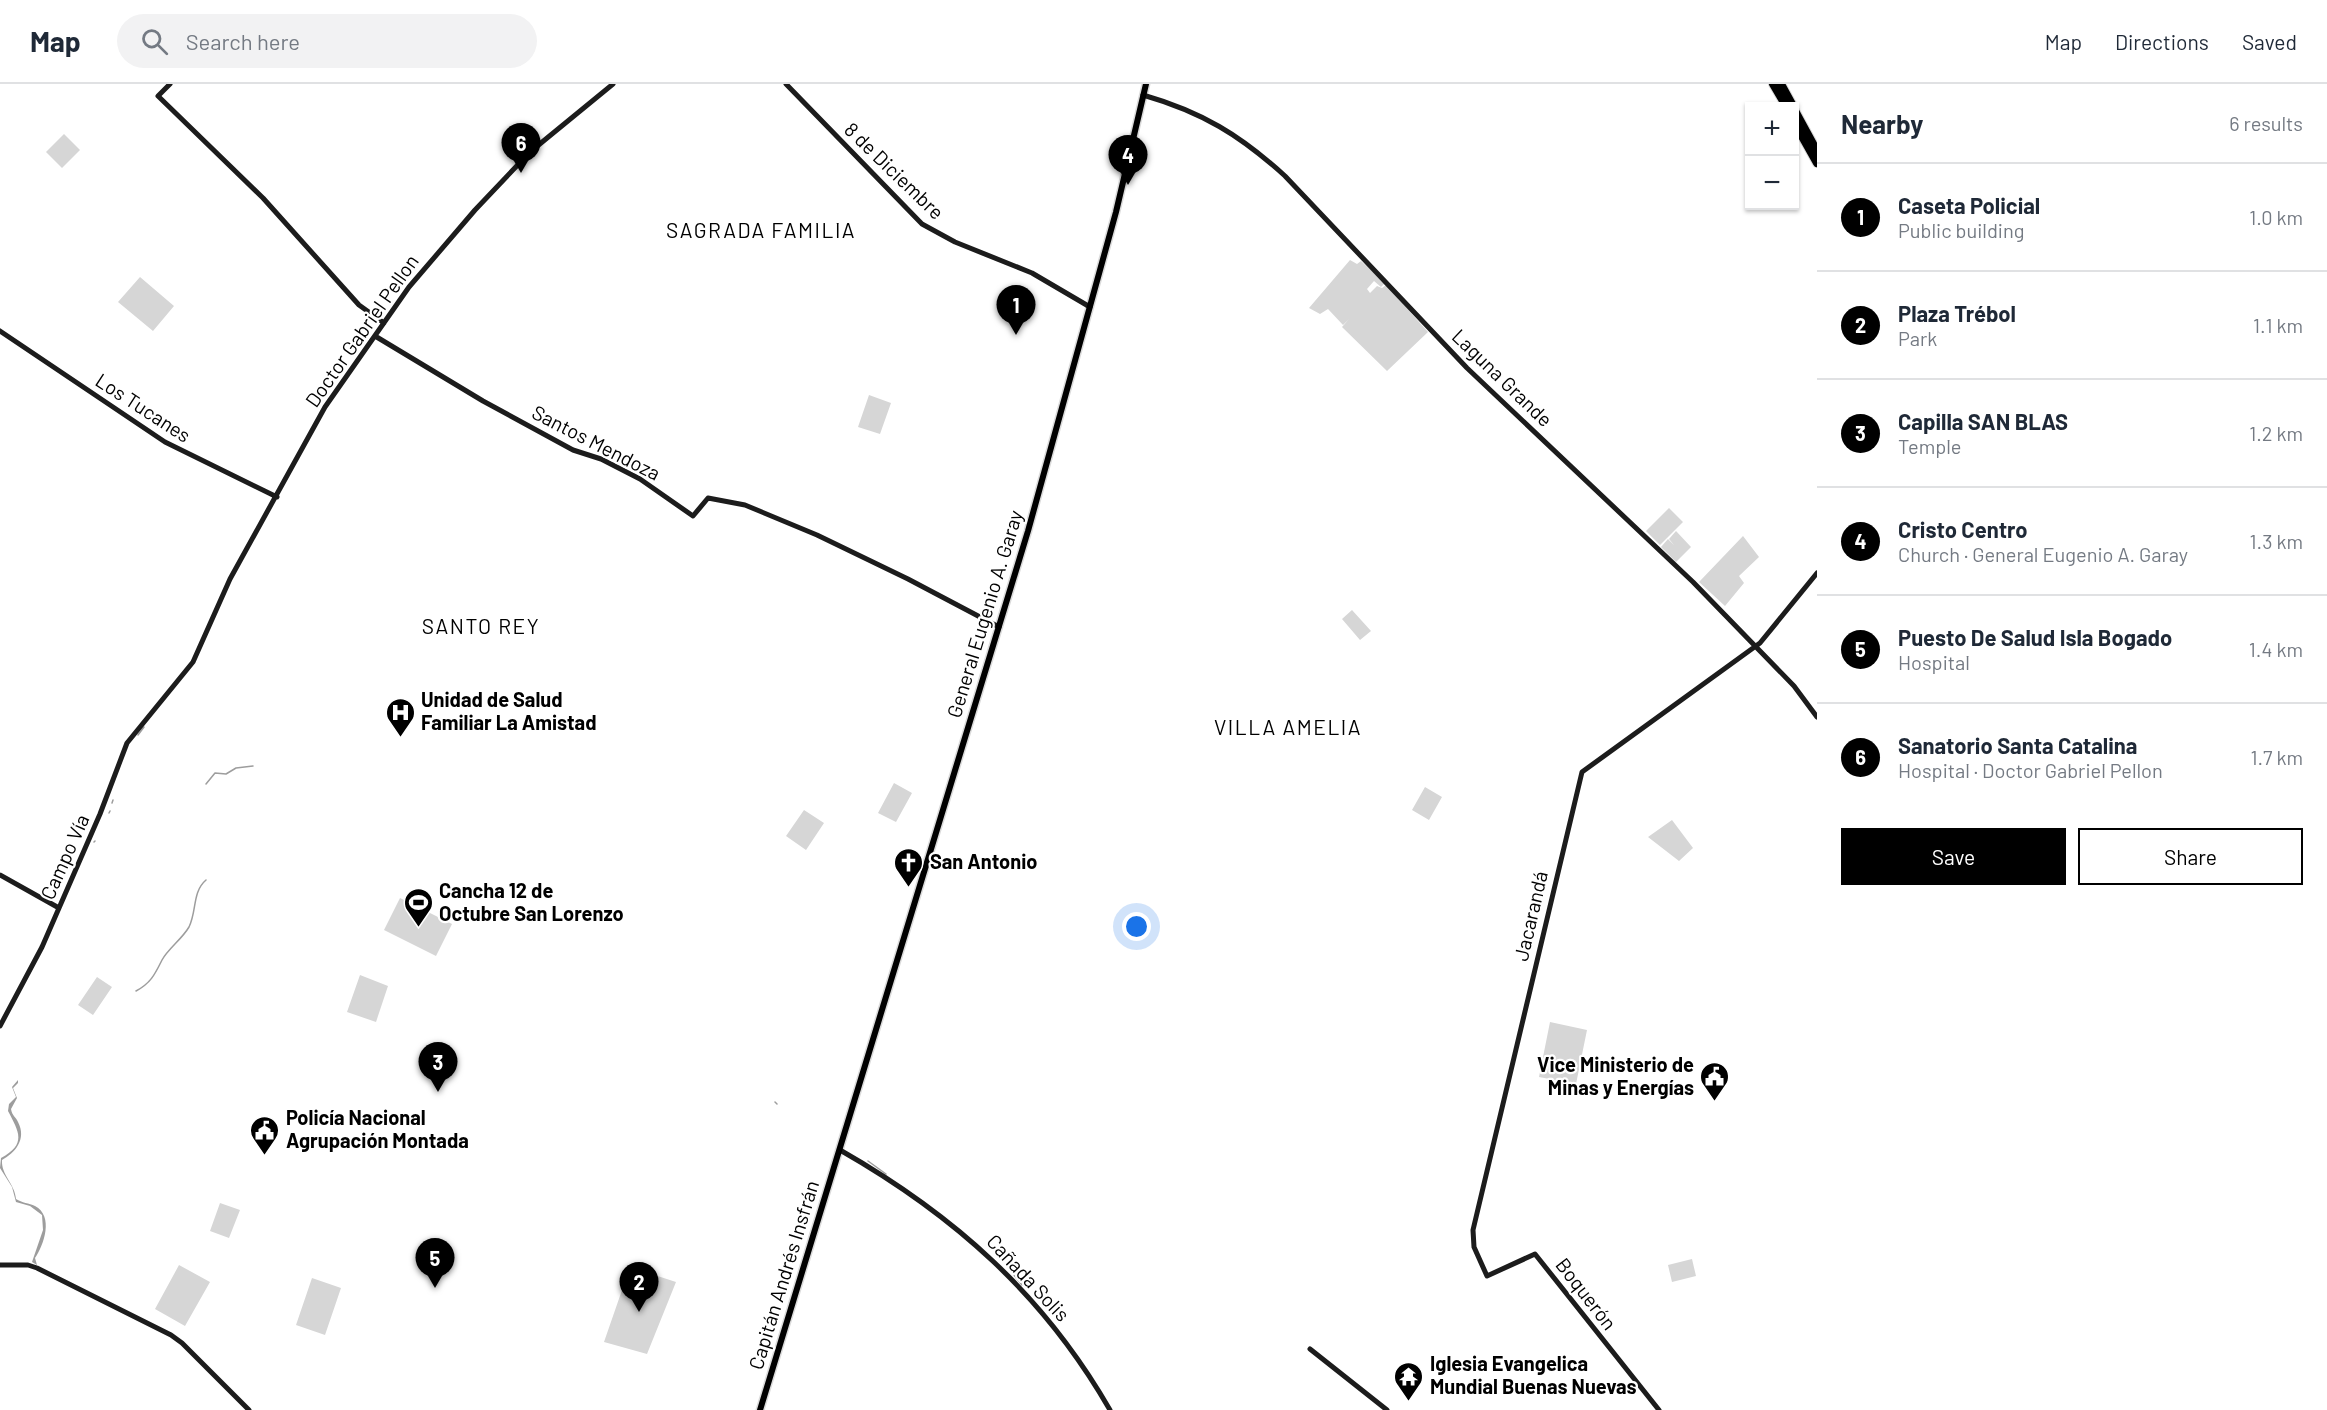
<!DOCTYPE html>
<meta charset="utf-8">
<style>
:root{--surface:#fff;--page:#f2f2f3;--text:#1f2937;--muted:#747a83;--line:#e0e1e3;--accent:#000}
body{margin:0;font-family:Barlow,sans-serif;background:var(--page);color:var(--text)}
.controls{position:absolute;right:18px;top:18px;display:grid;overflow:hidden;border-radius:0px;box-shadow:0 2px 4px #0004}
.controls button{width:54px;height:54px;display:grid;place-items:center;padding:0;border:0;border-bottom:2px solid var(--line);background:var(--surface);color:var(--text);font:30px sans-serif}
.you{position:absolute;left:1137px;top:843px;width:21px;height:21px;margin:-15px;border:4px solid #fff;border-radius:50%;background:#1a73e8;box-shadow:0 0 0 9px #1a73e833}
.badge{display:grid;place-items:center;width:39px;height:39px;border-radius:50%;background:var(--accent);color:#fff;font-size:20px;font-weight:700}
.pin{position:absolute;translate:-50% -50px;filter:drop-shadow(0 2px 3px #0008)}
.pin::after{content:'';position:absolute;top:32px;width:21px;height:18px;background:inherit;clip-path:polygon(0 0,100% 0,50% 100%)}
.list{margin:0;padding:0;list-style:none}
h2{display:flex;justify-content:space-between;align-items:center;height:78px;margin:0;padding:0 24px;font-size:26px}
h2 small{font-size:20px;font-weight:400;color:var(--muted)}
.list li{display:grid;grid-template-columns:39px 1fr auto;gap:18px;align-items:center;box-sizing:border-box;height:108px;padding:0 24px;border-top:2px solid var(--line)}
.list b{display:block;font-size:22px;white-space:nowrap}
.list p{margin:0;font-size:20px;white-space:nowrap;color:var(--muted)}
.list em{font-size:20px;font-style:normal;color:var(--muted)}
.actions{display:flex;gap:12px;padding:18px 24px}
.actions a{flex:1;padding:14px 0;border:2px solid var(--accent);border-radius:0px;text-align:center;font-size:21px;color:var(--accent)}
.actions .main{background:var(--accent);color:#fff}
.icon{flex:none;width:33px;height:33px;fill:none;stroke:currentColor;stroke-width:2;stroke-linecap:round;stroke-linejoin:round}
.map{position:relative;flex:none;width:1817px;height:1326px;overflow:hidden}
header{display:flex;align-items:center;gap:36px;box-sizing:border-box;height:84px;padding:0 30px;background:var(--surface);border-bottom:2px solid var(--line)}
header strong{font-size:28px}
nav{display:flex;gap:33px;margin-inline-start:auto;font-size:21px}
.search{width:420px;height:54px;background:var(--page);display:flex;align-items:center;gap:15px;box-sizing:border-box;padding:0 21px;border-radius:33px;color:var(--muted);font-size:22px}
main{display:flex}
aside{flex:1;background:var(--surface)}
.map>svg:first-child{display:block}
.green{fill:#d6d6d6}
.water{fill:#9d9d9d}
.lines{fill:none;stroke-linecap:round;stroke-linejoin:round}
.stream{stroke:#9d9d9d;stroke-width:1.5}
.primary-casing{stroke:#dbdbdb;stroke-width:9}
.highway-casing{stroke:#dbdbdb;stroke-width:10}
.secondary{stroke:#1c1c1c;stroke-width:5}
.primary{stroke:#000;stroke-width:6}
.highway{stroke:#000;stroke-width:8}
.labels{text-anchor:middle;stroke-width:4.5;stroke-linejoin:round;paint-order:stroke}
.street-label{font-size:20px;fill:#000;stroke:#fff}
.poi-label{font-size:20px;font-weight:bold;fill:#000;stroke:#fff;text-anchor:start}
.neighbourhood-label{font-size:21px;letter-spacing:1.5px;fill:#000;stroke:#fff}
</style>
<header>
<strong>Map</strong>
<div class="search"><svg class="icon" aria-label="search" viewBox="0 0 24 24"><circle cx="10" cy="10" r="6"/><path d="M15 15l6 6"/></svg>Search here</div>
<nav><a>Map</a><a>Directions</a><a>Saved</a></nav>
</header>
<main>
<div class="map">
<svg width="1817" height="1326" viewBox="0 0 1817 1326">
<rect width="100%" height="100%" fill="#fff"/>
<path class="green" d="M64 50 80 66 62 84 46 68Z
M1350 176 1357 180 1361 177 1385 199 1381 203 1374 197 1367 205 1370 209 1377 202 1382 204 1386 201 1428 248 1387 287 1342 243 1349 235 1343 241 1328 225 1320 230 1309 224Z
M140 193 174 222 153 247 118 218Z
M869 311 891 319 880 350 858 343Z
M1669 424 1683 438 1660 461 1646 447Z
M1676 447 1691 463 1676 478 1661 463 1668 455 1674 461 1669 455Z
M1743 452 1759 473 1739 492 1744 499 1725 522 1699 498Z
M1352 526 1371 547 1360 556 1342 535Z
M894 699 912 709 896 738 878 729Z
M1425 703 1442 713 1429 736 1412 726Z
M804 726 824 739 806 766 786 752Z
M1672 736 1693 764 1679 777 1648 753Z
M400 814 452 840 436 872 384 846Z
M360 891 388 902 376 938 347 928Z
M97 893 112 903 93 931 78 921Z
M1550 938 1587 946 1576 1000 1539 993Z
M220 1119 240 1126 229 1154 210 1147Z
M1692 1175 1696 1192 1672 1198 1668 1181Z
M179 1181 210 1198 185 1242 155 1225Z
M630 1183 676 1198 647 1270 604 1258Z
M312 1194 341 1204 325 1251 296 1241Z"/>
<path class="water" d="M18 996V999L13 1004 17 1014 11 1025C12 1032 16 1033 18 1038 27 1055 15 1069 2 1076 1 1091 15 1100 16 1115 22 1119 29 1119 35 1122 54 1132 44 1161 35 1174L37 1181 32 1178 43 1146 42 1131 30 1122 16 1118 12 1103 0 1084 1 1074C27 1060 19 1048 8 1027L9 1020 16 1013 12 1003Z"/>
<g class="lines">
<path class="stream" d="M138 651 144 643
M206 700 215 689 226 690 236 684 253 682
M112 719 113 716
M109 729 110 727
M94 758 95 757
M136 907C151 899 155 890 162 876 168 865 182 855 189 843 197 827 192 808 206 796
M775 1018 777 1020
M868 1077 886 1090
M1014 1191 1022 1201"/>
<defs>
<path id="primary" d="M760 1326 1028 447 1116 128 1146 0"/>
<path id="highway" d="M1773 0 1786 22
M1781 0 1793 22
M1794 25 1817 67
M1794 38 1817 79"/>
</defs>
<use href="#primary" class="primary-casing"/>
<use href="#highway" class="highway-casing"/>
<path class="secondary" d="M170 0 158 12 263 114 359 221 384 239
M786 0 922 140 955 158 1032 189 1090 223
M1143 11C1202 28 1240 51 1285 92L1467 284 1693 498 1794 602 1817 633
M0 247 165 358 277 413
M375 252 483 317 573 366 601 375 640 395 693 432 708 414 745 421 817 451 908 495 999 543
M0 791 59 824
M0 942 42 863 100 730 127 659 193 578 230 495 325 323 409 203 475 126 530 68 613 0
M840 1066C954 1131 1044 1211 1110 1326
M0 1181H28L37 1184 171 1251 182 1259 249 1326
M1310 1265 1387 1326
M1659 1326 1535 1170 1487 1192 1474 1163 1473 1146 1582 688 1760 559 1817 489"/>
<use href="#primary" class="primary"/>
<use href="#highway" class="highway"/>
</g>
<defs>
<symbol id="hospital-pin" viewBox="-11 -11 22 30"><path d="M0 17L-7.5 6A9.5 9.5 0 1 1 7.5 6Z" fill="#000" stroke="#fff"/><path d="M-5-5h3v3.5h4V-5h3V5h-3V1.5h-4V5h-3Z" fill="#fff"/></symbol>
<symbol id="church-pin" viewBox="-11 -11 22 30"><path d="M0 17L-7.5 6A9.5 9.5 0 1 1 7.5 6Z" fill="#000" stroke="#fff"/><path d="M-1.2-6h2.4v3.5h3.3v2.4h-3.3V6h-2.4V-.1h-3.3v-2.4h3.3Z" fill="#fff"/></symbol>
<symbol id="stadium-pin" viewBox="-11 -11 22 30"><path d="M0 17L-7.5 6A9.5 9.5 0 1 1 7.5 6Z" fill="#000" stroke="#fff"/><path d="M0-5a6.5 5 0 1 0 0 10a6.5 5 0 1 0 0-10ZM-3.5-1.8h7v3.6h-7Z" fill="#fff"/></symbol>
<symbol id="civic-pin" viewBox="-11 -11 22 30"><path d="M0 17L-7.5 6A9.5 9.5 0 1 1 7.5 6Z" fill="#000" stroke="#fff"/><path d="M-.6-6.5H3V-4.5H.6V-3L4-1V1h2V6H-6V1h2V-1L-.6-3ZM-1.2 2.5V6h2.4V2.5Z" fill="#fff"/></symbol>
<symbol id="temple-pin" viewBox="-11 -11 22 30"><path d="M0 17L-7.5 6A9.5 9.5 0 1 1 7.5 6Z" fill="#000" stroke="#fff"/><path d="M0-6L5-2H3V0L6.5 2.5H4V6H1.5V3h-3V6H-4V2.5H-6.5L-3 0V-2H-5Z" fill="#fff"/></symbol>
</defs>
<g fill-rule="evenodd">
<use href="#hospital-pin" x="384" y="612" width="33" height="45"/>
<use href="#church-pin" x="892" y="762" width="33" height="45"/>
<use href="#stadium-pin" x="402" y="802" width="33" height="45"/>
<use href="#civic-pin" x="1698" y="976" width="33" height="45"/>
<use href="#civic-pin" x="248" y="1030" width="33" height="45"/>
<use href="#temple-pin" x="1392" y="1276" width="33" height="45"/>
</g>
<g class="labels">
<g class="street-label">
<text transform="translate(894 87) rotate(44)" y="7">8 de Diciembre</text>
<text transform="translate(362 247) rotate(-55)" y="7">Doctor Gabriel Pellon</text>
<text transform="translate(1502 294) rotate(44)" y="7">Laguna Grande</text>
<text transform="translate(143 324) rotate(33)" y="7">Los Tucanes</text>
<text transform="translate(596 359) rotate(27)" y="7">Santos Mendoza</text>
<text transform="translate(985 530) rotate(-73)" y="7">General Eugenio A. Garay</text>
<text transform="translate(65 773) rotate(-66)" y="7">Campo Vía</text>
<text transform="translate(1531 832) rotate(-77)" y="7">Jacarandá</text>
<text transform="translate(784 1191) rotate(-73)" y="7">Capitán Andrés Insfrán</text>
<text transform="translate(1028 1194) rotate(47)" y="7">Cañada Solis</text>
<text transform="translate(1586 1210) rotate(52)" y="7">Boquerón</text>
</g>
<g class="poi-label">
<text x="421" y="623">Unidad de Salud<tspan x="421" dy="23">Familiar La Amistad</tspan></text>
<text x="930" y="785">San Antonio</text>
<text x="439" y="814">Cancha 12 de<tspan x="439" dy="23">Octubre San Lorenzo</tspan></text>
<text x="1694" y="988" text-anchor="end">Vice Ministerio de<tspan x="1694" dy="23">Minas y Energías</tspan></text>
<text x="286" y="1041">Policía Nacional<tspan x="286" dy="23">Agrupación Montada</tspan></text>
<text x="1430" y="1287">Iglesia Evangelica<tspan x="1430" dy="23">Mundial Buenas Nuevas</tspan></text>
</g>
<g class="neighbourhood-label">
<text x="761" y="154">SAGRADA FAMILIA</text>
<text x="481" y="550">SANTO REY</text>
<text x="1288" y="651">VILLA AMELIA</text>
</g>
</g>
</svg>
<div class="controls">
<button>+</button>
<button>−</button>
</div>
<div class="you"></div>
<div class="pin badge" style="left:1016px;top:251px">1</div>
<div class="pin badge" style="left:639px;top:1228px">2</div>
<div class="pin badge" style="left:438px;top:1008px">3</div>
<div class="pin badge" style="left:1128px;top:101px">4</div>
<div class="pin badge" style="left:435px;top:1204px">5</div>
<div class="pin badge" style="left:521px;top:89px">6</div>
</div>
<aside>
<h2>Nearby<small>6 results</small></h2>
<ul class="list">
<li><span class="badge">1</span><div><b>Caseta Policial</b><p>Public building</p></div><em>1.0 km</em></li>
<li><span class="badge">2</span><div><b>Plaza Trébol</b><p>Park</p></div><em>1.1 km</em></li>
<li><span class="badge">3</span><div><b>Capilla SAN BLAS</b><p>Temple</p></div><em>1.2 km</em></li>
<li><span class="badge">4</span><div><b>Cristo Centro</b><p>Church · General Eugenio A. Garay</p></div><em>1.3 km</em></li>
<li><span class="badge">5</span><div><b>Puesto De Salud Isla Bogado</b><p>Hospital</p></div><em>1.4 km</em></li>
<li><span class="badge">6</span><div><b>Sanatorio Santa Catalina</b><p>Hospital · Doctor Gabriel Pellon</p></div><em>1.7 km</em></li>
</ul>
<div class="actions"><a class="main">Save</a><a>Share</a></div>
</aside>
</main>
